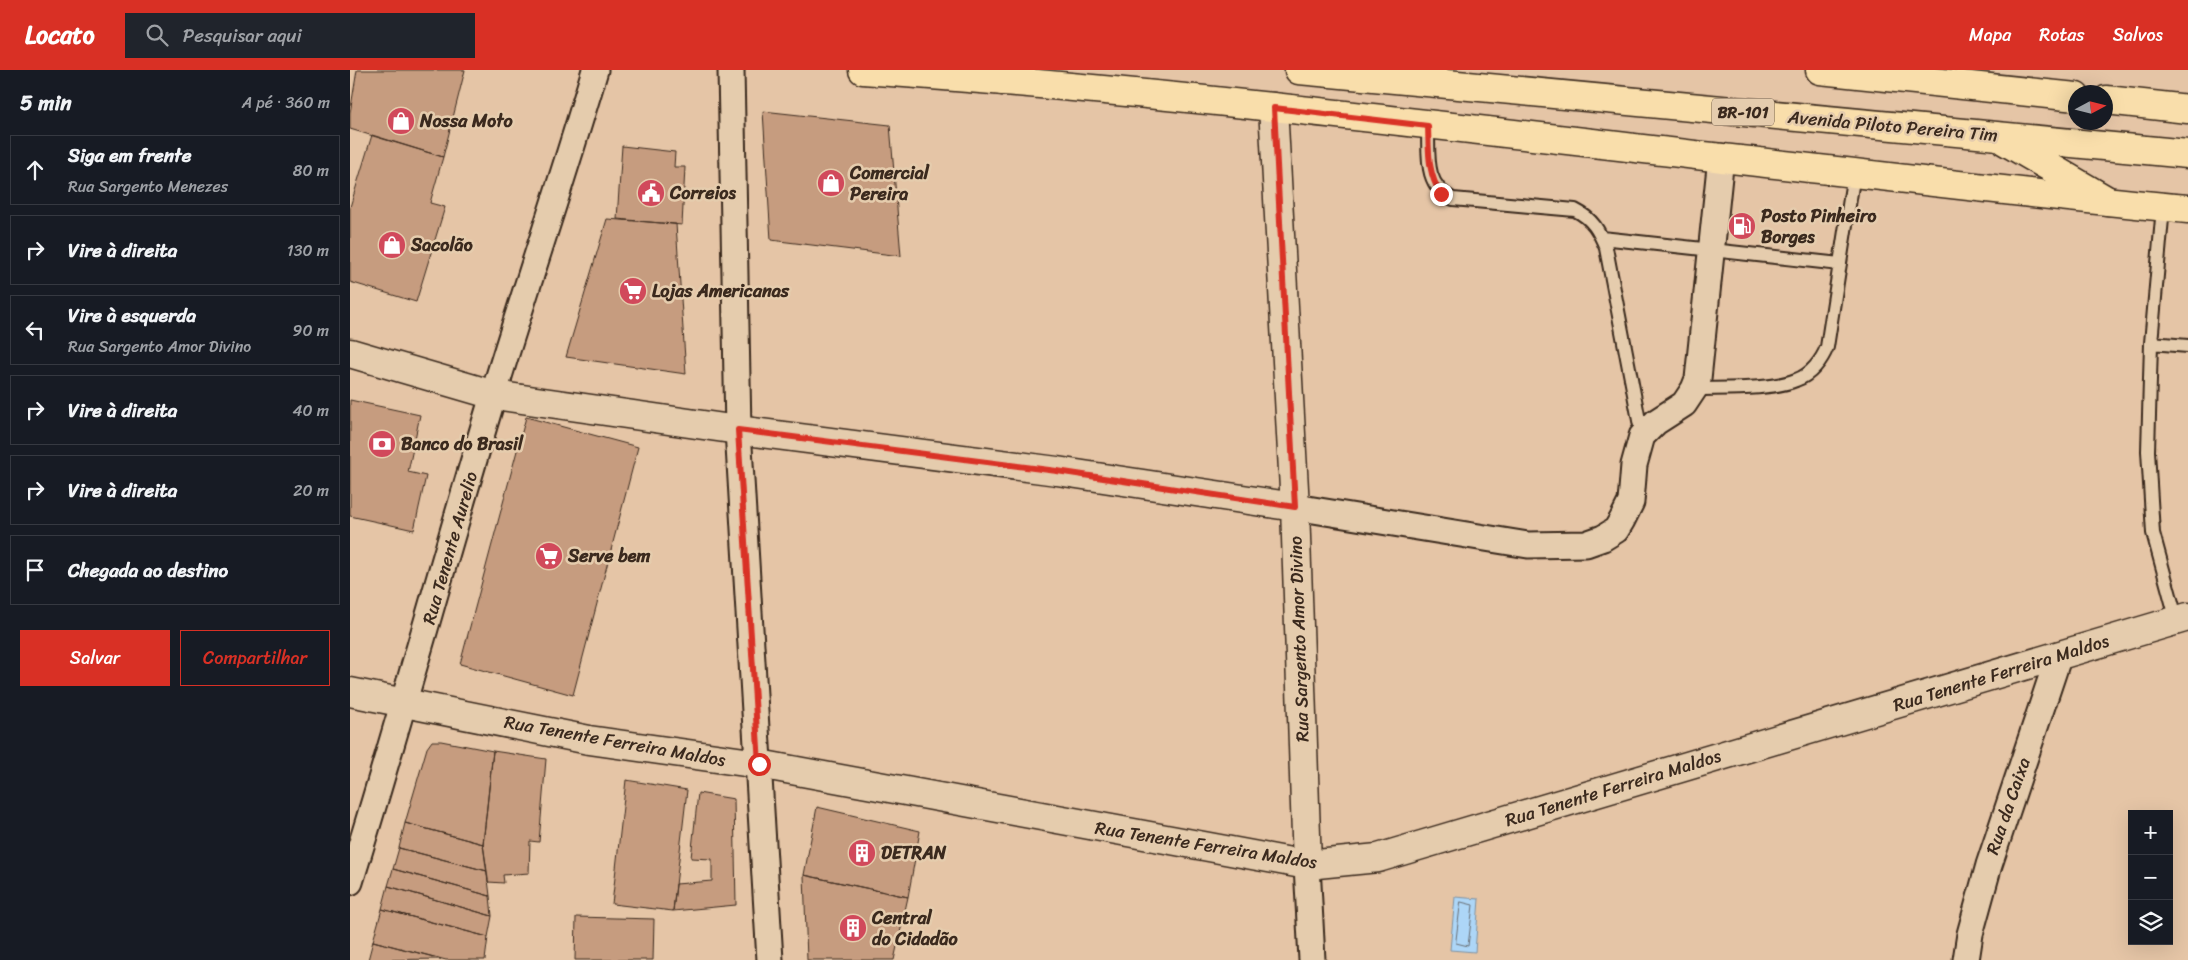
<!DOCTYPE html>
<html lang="pt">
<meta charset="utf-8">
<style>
:root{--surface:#171b24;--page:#20242c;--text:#f1f3f6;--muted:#9ea1a6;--line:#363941;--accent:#d93025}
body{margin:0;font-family:Sriracha,sans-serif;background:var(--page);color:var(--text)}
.controls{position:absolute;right:15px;bottom:15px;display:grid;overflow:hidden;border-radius:0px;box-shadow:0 5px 20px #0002}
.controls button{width:45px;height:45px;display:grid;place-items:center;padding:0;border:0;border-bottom:1px solid var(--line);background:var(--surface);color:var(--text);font:25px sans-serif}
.compass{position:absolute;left:1718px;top:15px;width:45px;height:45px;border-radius:50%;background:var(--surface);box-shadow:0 5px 20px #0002;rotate:83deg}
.stop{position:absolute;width:15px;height:15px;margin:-11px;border:4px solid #d93025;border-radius:50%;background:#fff}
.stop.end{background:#d93025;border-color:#fff;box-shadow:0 1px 5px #0008}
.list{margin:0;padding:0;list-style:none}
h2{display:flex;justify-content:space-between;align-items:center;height:65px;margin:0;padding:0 20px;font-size:21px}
h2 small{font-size:16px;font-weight:400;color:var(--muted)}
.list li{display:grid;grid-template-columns:32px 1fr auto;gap:15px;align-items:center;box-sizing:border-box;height:70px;margin:0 10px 10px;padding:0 10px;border:1px solid var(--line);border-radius:0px}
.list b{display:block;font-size:19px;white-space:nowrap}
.list p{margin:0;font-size:16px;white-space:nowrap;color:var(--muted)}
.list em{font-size:16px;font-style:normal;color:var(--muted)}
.actions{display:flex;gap:10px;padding:15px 20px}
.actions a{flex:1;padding:11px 0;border:1px solid var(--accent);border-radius:0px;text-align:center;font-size:18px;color:var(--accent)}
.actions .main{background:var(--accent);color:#fff}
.icon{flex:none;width:28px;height:28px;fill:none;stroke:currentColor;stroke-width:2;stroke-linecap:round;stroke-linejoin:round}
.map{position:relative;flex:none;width:1838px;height:890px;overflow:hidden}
header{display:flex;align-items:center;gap:30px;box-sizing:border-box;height:70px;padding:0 25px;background:var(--accent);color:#fff}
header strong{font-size:24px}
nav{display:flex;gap:28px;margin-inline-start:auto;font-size:18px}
.search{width:350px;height:45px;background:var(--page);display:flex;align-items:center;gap:12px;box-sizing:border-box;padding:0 18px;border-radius:0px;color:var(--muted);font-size:19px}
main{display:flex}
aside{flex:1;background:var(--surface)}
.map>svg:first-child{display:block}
.water{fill:#add6f7;stroke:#7f91a0}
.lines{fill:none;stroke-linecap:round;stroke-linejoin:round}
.shore{stroke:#696f75;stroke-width:1}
.building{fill:#c69c7f;stroke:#3b2a1e}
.lane-casing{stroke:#3b2a1e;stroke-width:16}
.street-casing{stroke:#3b2a1e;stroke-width:29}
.secondary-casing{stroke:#3b2a1e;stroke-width:31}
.primary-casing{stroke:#3b2a1e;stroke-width:31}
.highway-casing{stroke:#3b2a1e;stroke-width:31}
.lane{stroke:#e5ccad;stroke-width:12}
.street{stroke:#e5ccad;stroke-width:25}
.secondary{stroke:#e5ccad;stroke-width:28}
.primary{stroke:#f9deab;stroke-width:28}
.highway{stroke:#f9deab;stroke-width:28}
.route{stroke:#d93025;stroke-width:6}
.labels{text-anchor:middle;stroke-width:5;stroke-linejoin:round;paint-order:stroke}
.shield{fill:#e5ccad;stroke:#6e5b49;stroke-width:1}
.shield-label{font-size:16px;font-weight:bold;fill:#3b2a1e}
.poi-label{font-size:18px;font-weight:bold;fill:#3b2a1e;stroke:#e5ccad;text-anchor:start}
.street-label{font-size:18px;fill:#3b2a1e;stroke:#e5ccad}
</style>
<header>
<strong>Locato</strong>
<div class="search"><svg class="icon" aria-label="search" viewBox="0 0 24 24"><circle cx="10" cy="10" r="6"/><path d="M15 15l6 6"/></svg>Pesquisar aqui</div>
<nav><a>Mapa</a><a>Rotas</a><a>Salvos</a></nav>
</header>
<main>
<aside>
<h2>5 min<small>A pé · 360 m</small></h2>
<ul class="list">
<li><svg class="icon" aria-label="ahead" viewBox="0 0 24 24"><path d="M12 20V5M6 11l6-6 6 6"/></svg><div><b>Siga em frente</b><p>Rua Sargento Menezes</p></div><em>80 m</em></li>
<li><svg class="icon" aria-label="right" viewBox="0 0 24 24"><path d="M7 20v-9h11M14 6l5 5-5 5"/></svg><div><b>Vire à direita</b></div><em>130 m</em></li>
<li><svg class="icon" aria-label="left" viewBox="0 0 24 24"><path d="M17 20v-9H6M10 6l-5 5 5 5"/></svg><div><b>Vire à esquerda</b><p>Rua Sargento Amor Divino</p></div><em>90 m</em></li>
<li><svg class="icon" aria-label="right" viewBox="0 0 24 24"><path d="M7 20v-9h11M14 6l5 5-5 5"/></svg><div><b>Vire à direita</b></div><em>40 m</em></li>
<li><svg class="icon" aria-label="right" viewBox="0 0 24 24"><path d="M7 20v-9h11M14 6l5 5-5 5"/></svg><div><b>Vire à direita</b></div><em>20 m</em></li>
<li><svg class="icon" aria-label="arrive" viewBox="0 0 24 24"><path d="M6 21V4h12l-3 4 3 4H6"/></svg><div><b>Chegada ao destino</b></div></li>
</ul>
<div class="actions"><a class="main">Salvar</a><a>Compartilhar</a></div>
</aside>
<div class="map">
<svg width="1838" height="890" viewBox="0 0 1838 890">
<rect width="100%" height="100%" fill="#e5c5a6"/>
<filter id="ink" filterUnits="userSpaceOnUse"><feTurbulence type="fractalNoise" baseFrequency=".02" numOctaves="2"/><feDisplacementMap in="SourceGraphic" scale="10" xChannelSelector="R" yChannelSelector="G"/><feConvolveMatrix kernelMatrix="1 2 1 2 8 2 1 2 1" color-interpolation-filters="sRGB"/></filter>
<g filter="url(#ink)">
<path class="water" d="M1105 827 1129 829 1125 882 1100 880Z"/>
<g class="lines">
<path class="shore" d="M1111 832 1123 835 1118 876 1106 873Z"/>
</g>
<path class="building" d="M7 0H115L93 87 0 59V43Z
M413 41 540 55 551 186 421 170Z
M22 65 93 87 80 133 95 137 66 232 0 212V137Z
M272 76 325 82 324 97H335L332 155 267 149Z
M257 149 326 154 336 304 216 287Z
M0 330 70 345 58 402 76 406 64 460 0 446Z
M176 347 288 377 223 625 110 594Z
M82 671H91L143 681 133 774 55 753 77 678Z
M143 681 196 689 189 772 180 771 179 803 153 805 154 813 138 812 133 774Z
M276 710 337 720 323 841 262 834Z
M348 723 384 729 386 835 323 841 326 814 362 811V789L341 788Z
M467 737 570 761 558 827 454 805Z
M55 753 133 774 137 801 49 778Z
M49 778 137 801 140 826 43 799Z
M43 799 140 826 142 846 38 816Z
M454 805 558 827 544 890H457Z
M38 816 142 846 138 867 32 839Z
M32 839 138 867 135 890H96L23 871Z
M226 847 304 849 303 890H225Z
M23 871 91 889 18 890Z"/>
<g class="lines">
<defs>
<path id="lane" d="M1078 56C1079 83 1073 116 1103 129L1225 140C1243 149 1249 161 1256 178L1292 366
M1813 137 1801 273 1798 381 1803 463 1827 551
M1252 168 1490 194
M1801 273 1838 276
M1344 319C1372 318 1422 320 1446 310 1461 305 1472 290 1477 277L1504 103"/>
<path id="street" d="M381 0 388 360 420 890
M945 437 1178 475 1236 474 1253 468 1266 460 1272 450 1281 432 1284 395 1292 366 1306 352 1334 334 1344 319 1348 309 1371 87
M957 795 962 890
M0 812C50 651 94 488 143 326 176 217 213 109 245 0
M1616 890 1620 864 1639 795 1709 585"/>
<path id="secondary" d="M923 37 945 437 957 795
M0 283 144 325 388 360 707 401 945 437
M0 622 239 670 409 694 957 795 1028 788 1838 547"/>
<path id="primary" d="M513 0C800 20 1086 55 1372 88 1527 105 1682 125 1838 139"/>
<path id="highway" d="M616 0 653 11
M949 0 1838 84
M1470 0 1726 27
M1756 30 1838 39
M1655 71 1758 131"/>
</defs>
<use href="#lane" class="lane-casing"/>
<use href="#street" class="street-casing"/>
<use href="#secondary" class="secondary-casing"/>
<use href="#primary" class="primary-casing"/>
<use href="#highway" class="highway-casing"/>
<use href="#lane" class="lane"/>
<use href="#street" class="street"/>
<use href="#secondary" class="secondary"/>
<use href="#primary" class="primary"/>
<use href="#highway" class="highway"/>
</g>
</g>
<g class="lines" filter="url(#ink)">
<path class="route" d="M409 694 388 360 707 401 945 437 924 38 1078 56C1079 80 1077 103 1091 124"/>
</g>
<defs>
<symbol id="shop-disc" viewBox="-11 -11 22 22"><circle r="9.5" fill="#d1495b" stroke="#e5ccad"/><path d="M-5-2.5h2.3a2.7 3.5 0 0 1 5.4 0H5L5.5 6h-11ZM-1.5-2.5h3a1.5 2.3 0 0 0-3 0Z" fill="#fff"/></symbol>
<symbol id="civic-disc" viewBox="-11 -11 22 22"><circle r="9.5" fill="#d1495b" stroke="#e5ccad"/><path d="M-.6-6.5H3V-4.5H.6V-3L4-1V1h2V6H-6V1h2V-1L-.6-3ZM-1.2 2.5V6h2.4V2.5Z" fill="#fff"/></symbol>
<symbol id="fuel-disc" viewBox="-11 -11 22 22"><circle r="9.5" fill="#d1495b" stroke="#e5ccad"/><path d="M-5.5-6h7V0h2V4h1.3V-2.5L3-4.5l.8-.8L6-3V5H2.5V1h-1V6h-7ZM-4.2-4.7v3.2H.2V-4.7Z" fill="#fff"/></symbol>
<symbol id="supermarket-disc" viewBox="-11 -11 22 22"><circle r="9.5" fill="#d1495b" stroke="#e5ccad"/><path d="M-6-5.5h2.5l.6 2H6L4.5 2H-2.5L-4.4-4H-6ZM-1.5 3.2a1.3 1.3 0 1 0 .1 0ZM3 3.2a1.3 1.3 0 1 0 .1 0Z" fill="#fff"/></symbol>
<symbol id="bank-disc" viewBox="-11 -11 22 22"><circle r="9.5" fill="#d1495b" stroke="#e5ccad"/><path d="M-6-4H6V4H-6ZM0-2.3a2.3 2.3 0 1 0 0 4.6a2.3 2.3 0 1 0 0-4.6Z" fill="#fff"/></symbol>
<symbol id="building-disc" viewBox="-11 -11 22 22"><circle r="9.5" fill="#d1495b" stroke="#e5ccad"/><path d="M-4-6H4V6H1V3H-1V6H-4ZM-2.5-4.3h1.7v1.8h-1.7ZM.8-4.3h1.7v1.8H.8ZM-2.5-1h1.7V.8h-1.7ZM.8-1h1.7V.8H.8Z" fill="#fff"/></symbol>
</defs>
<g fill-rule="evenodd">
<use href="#shop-disc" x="35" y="35" width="32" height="32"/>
<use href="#shop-disc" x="465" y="97" width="32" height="32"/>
<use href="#civic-disc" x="285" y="107" width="32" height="32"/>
<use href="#fuel-disc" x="1376" y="140" width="32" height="32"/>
<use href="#shop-disc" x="26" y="159" width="32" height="32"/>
<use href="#supermarket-disc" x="267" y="205" width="32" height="32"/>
<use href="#bank-disc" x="16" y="358" width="32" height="32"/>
<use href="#supermarket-disc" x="183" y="470" width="32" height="32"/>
<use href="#building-disc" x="496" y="767" width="32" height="32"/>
<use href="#building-disc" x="487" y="842" width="32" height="32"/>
</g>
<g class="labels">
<rect class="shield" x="1362" y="28.5" width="62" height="27" rx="4"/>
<g class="shield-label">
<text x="1393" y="48">BR-101</text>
</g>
<g class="poi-label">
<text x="70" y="57">Nossa Moto</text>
<text x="500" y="109">Comercial<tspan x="500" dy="21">Pereira</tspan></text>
<text x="320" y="129">Correios</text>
<text x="1411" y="152">Posto Pinheiro<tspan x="1411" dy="21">Borges</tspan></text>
<text x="61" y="181">Sacolão</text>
<text x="302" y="227">Lojas Americanas</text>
<text x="51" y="380">Banco do Brasil</text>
<text x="218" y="492">Serve bem</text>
<text x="531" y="789">DETRAN</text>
<text x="522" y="854">Central<tspan x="522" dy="21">do Cidadão</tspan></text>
</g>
<g class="street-label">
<text transform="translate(1543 56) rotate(5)" y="6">Avenida Piloto Pereira Tim</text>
<text transform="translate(100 478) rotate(-74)" y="6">Rua Tenente Aurelio</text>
<text transform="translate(949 569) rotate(-92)" y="6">Rua Sargento Amor Divino</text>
<text transform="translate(1651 603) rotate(-17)" y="6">Rua Tenente Ferreira Maldos</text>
<text transform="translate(265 671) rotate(10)" y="6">Rua Tenente Ferreira Maldos</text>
<text transform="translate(1263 718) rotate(-17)" y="6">Rua Tenente Ferreira Maldos</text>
<text transform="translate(1658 736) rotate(-71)" y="6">Rua da Caixa</text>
<text transform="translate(856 775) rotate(9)" y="6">Rua Tenente Ferreira Maldos</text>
</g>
</g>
</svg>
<div class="controls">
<button>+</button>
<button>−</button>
<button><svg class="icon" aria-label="layers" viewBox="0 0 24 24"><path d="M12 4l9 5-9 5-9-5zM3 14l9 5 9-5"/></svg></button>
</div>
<svg class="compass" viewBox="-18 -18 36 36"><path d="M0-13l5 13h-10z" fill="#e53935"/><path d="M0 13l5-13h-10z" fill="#9ea1a6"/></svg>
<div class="stop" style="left:409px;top:694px"></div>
<div class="stop end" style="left:1091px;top:124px"></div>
</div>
</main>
